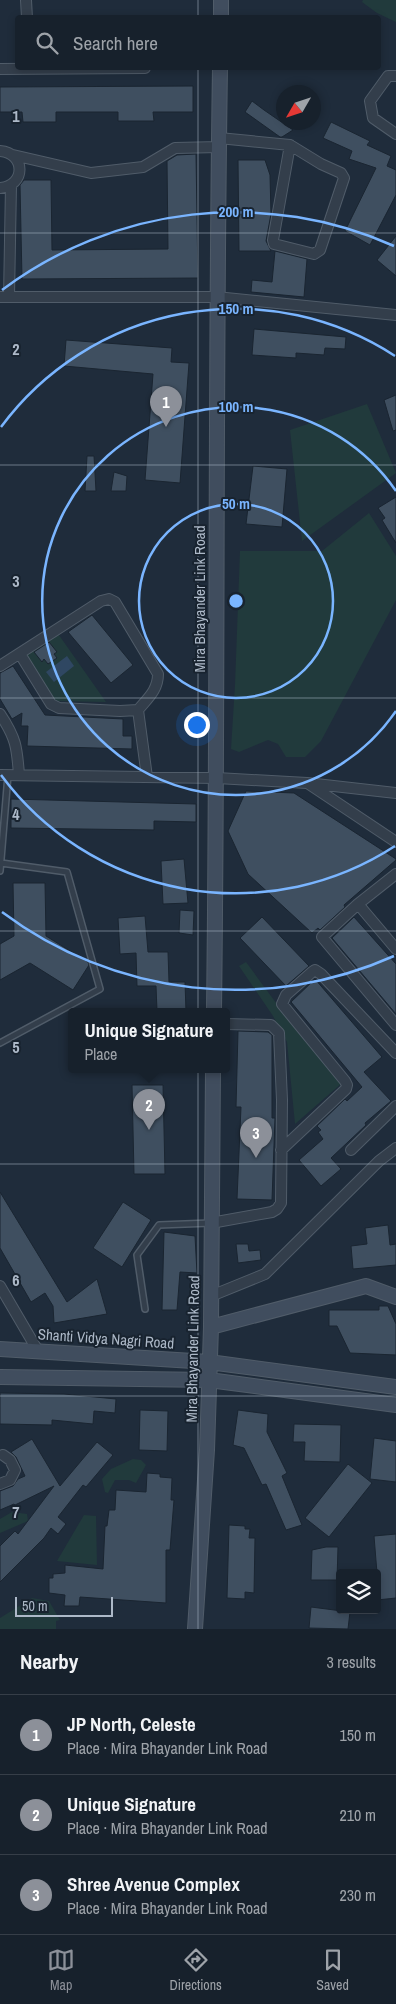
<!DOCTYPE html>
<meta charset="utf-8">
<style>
:root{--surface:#17212c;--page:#202934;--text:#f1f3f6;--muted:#9ea3a9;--line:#363e48;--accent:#8c9099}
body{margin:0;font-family:"Archivo Narrow",sans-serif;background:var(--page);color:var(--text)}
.controls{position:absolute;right:15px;bottom:15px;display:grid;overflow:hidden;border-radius:5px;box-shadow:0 2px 8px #0003}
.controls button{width:45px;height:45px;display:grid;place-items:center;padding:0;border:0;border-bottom:1px solid var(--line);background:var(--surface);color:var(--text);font:25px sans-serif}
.compass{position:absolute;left:276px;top:85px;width:45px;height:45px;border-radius:50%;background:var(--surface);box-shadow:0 2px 8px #0003;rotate:231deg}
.scale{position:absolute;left:15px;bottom:12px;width:98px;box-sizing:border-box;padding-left:5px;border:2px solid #adb9c8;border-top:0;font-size:14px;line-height:18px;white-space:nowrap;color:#adb9c8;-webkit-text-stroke:4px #18232f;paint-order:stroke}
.you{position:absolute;left:196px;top:724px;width:18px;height:18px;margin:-12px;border:4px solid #fff;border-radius:50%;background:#1a73e8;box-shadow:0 0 0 8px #1a73e833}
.badge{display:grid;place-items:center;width:32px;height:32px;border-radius:50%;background:var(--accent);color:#fff;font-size:16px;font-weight:700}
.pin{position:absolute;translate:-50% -41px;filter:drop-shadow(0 1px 2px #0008)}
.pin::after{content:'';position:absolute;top:26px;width:18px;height:15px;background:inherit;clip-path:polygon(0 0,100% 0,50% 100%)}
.popup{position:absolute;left:68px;top:1008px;width:162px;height:65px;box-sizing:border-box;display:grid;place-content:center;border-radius:5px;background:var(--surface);filter:drop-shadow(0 1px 4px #0005);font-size:16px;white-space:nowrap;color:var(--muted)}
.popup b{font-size:19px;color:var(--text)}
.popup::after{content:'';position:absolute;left:50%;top:100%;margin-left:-10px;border:10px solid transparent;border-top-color:var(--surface)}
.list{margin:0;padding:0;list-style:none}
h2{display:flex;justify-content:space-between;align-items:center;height:65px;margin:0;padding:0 20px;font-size:21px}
h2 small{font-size:16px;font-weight:400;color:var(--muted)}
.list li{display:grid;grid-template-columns:32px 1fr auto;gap:15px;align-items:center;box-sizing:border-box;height:80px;padding:0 20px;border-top:1px solid var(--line)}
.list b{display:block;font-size:19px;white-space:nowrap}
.list p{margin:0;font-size:16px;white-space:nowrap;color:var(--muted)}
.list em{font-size:16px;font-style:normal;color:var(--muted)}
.icon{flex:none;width:28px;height:28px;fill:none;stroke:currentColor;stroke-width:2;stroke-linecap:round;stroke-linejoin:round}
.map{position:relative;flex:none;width:396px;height:1629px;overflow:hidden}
.search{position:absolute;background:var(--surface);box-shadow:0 2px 8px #0003;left:15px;right:15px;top:15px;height:55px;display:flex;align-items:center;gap:12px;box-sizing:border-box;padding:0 18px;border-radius:5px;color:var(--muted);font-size:19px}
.sheet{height:305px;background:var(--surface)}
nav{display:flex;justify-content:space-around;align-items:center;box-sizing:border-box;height:70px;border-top:1px solid var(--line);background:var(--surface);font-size:14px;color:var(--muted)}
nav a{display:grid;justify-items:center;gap:2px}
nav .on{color:var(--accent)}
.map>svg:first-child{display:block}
.green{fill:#213a3c}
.water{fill:#2f4762}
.building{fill:#3f4f60;stroke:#1a2531}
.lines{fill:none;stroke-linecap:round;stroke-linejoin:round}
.lane-casing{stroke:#505c69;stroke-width:8}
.street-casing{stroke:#505c69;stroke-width:12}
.secondary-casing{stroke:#505c69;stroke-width:16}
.lane{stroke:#333e4b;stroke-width:5}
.street{stroke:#333e4b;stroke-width:10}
.secondary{stroke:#404d5e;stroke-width:14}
.grid{fill:none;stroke:#adb9c8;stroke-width:1;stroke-opacity:0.55}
.ring{fill:none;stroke:#7ab5ff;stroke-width:2.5}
.labels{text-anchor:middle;stroke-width:4;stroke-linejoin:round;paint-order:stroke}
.street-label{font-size:15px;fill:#adb9c8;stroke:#18232f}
.grid-label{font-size:16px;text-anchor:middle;font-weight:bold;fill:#adb9c8;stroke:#18232f;stroke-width:4;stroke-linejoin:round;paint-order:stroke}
.centre{fill:#7ab5ff;stroke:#18232f;stroke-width:2.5}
.ring-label{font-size:15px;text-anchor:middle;font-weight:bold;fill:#7ab5ff;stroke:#18232f;stroke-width:4;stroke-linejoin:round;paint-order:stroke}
</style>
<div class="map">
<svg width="396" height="1629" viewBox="0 0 396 1629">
<rect width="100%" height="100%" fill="#1f2c3b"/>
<path class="green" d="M363 0H396V22L377 13 362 2Z
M367 404 396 473 302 541 290 430Z
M369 513 396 556V600L321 741 305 757H286L278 744 268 740 239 752 231 749 235 685 240 551H322Z
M54 628 106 702 52 701 14 651Z
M246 962 296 1030 342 1083 295 1124 287 1042 273 1016 239 966Z
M133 1459 141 1460 146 1465 136 1483 129 1480H115L108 1493 105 1492 102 1479 111 1469Z
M12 1512 27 1514 28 1521 0 1533V1519Z
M84 1515 96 1516 97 1565 57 1561Z
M32 1598 49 1601 60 1620 56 1621V1629H0V1618Z"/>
<path class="water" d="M67 656 74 666 54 682 46 672Z"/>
<path class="building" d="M193 86V112H153L154 121H118V112H56V122H23L22 112H0V87Z
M252 101 264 110 293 130 282 137H280L245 112Z
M331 122 370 141 367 145 391 156 387 166 396 170V195L370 245 345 231 376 168 349 159 352 151 323 138Z
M196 154 198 278 22 279 20 185 24 180H51L52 250 168 249 167 161 177 155Z
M238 160H265L270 175 271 214 266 241 271 251H239Z
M396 236V276L377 260Z
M275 251 307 259 304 297 251 292 252 280 272 282Z
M254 329 346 337 345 349 325 348 324 355 296 353V358L252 355Z
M66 340 172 348 171 362 189 363 180 483 145 480 153 374 64 366Z
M396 395V430L393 431 384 400Z
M87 456H94L96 491H85Z
M253 466 287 469 282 527 246 524Z
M114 472 127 476 126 491H111Z
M396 497V543L382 520 385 518 378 508Z
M92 615 133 665 111 683 68 632Z
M49 642 57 652 54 654 57 658 48 664 44 659 42 662 34 652Z
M13 666 45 715 123 719V736H132V749L27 746 28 726H21L22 713 12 719 0 699V673Z
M246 791 294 793 396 859V860L344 905 345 907 320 930 318 928 312 933 248 874 228 831Z
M11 799 196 804V822L154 821V830L11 828Z
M184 859 188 903 163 904 161 861Z
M13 883H45L46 936 88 962 89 965 73 990 30 963 0 980V944L14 936Z
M180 910 194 911 193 935 179 933Z
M145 916 148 952H168L169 982H185L186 1011H157L156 986H137L136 953 120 954 118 918Z
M262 917 309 966 286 986 240 938Z
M354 917 396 964V1014L332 938Z
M315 979 382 1057 364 1072 391 1101 365 1123 366 1125 331 1158 341 1169 321 1186 299 1160 323 1139 318 1132 321 1130 317 1126 345 1099 347 1101 362 1087 291 1002Z
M238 1031 268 1032 272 1035V1118H275L272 1200 237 1199 241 1107H236Z
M132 1085H163L165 1174H134Z
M0 1192 67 1302 97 1279 107 1314 54 1323 53 1306 45 1293 31 1302 0 1248Z
M123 1202 151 1220 122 1267 93 1248Z
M388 1225 390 1245 396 1244V1265L353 1269 351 1246 367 1244 365 1228Z
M164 1232 195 1236 197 1273 180 1272 177 1310H162Z
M236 1244H248L249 1251 260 1250 261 1260 238 1263Z
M379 1306H388L396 1324V1355L350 1353 337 1326H329V1310H379Z
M0 1393 64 1394 116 1399 115 1413 94 1411 93 1424 52 1420V1425L0 1424Z
M140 1410 168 1411 167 1451 139 1450Z
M238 1410 268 1414 267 1432 287 1473 282 1476 302 1525 286 1530 266 1484 262 1485 244 1448 233 1445Z
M294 1424 341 1425 340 1462 304 1461 305 1442H293Z
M374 1438 396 1441V1482L370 1479Z
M32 1439 60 1486 97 1442 113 1455 86 1487 83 1485 58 1517 66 1524 58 1534 51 1528 44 1538 0 1582V1546L15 1531 18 1534 54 1486 15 1505 14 1504 0 1510V1491L13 1486 18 1479 25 1476 16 1457 11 1452Z
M348 1464 372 1483 329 1537 305 1518Z
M147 1473 160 1474V1477L172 1478 171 1500H174L170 1550H166V1603L80 1597 79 1606H64L65 1595 49 1593V1578H53V1574L65 1573V1565L103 1569 105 1526H107L109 1510H115L116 1490 146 1492Z
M229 1525 245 1526V1529H250L249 1538H255L254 1593 245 1592V1599L227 1598Z
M396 1534V1598L377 1600V1573L374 1536Z
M326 1547H338L337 1580H311L312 1550Z
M311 1607 350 1612 348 1629 309 1628Z"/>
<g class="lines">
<defs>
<path id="lane" d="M0 871 8 775
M0 1043 100 989 67 872 1 863
M145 1309 137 1255 159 1225 211 1223"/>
<path id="street" d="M26 0 27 18
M0 69 145 68
M396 76H388L370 101 373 118 396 134
M219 138 290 145 321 164 341 173 344 178 320 250 314 254 274 244 273 240 290 145
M0 151C26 153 26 186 0 188
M13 155 91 173 143 167 175 148 219 147
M0 297H216L396 315
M9 297 11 185
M0 666 101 601 109 599 115 602 158 674C158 690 148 698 138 710L120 711 59 708 51 704 20 654
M138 710 147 777
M0 714C16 738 17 747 19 775
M0 775 217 778 307 783 396 793
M309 784 396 842
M396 874 358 904 396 949
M358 904 322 937 396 1025
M281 1150 346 1089 347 1085 345 1081 282 1004 286 995 312 972 315 970 321 974 396 1053
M351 1150 396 1106
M211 1223 272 1212 277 1209 281 1203 282 1100 279 1033 271 1025 226 1024
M0 1286 38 1351
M211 1296 265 1274 379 1161 396 1148
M0 1484 10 1480 15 1470 10 1460 3 1455"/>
<path id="secondary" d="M221 18V0
M214 1011C218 697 215 382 220 68
M211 1327 366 1286 396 1297
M0 1349 209 1362 396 1387
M0 1377 209 1380 396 1405
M195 1629 207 1450 211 1327 213 1069"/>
</defs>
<use href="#lane" class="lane-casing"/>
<use href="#street" class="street-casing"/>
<use href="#secondary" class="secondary-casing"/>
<use href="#lane" class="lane"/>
<use href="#street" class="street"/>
<use href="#secondary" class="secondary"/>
</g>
<path class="grid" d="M198 0V18M198 68V1629M0 233H396M0 465H396M0 698H396M0 931H396M0 1164H396M0 1396H396"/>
<g class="ring">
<circle cx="236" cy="601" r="97"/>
<path d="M396 711A194 194 0 1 1 396 491"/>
<path d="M395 846A292 292 0 0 1 1 775M1 427A292 292 0 0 1 395 356"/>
<path d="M394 956A389 389 0 0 1 2 912M2 290A389 389 0 0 1 394 246"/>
</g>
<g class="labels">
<g class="street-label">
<text transform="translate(200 599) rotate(-90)" y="5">Mira Bhayander Link Road</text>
<text transform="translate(106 1339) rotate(4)" y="5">Shanti Vidya Nagri Road</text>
<text transform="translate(193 1349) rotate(-89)" y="5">Mira Bhayander Link Road</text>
</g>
</g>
<g class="grid-label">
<text x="16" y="122">1</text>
<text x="16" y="355">2</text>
<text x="16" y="587">3</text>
<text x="16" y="820">4</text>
<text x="16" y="1053">5</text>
<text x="16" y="1286">6</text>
<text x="16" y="1518">7</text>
</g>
<circle cx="236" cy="601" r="8" class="centre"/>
<g class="ring-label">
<text x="236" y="217">200 m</text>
<text x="236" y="314">150 m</text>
<text x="236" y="412">100 m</text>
<text x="236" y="509">50 m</text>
</g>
</svg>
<div class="controls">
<button><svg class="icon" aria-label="layers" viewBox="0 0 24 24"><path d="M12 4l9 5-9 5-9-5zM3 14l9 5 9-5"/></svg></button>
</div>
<svg class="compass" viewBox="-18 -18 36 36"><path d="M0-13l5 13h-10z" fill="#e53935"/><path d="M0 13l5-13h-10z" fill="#9ea3a9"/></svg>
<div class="scale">50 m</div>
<div class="you"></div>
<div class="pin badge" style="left:166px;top:427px">1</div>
<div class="pin badge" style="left:149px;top:1130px">2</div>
<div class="popup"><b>Unique Signature</b>Place</div>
<div class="pin badge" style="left:256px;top:1158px">3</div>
<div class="search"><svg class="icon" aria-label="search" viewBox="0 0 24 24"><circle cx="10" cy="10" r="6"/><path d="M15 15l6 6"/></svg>Search here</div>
</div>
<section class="sheet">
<h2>Nearby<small>3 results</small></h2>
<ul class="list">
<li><span class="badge">1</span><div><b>JP North, Celeste</b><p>Place · Mira Bhayander Link Road</p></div><em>150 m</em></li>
<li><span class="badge">2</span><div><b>Unique Signature</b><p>Place · Mira Bhayander Link Road</p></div><em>210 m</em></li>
<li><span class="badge">3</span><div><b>Shree Avenue Complex</b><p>Place · Mira Bhayander Link Road</p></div><em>230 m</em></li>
</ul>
</section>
<nav>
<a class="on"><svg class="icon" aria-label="map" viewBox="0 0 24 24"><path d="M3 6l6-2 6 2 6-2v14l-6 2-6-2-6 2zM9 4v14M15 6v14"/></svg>Map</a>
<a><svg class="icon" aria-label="directions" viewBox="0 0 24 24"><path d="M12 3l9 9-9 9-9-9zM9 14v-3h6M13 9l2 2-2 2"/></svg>Directions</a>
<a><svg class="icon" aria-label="saved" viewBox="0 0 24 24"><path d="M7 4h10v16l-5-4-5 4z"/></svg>Saved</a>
</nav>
